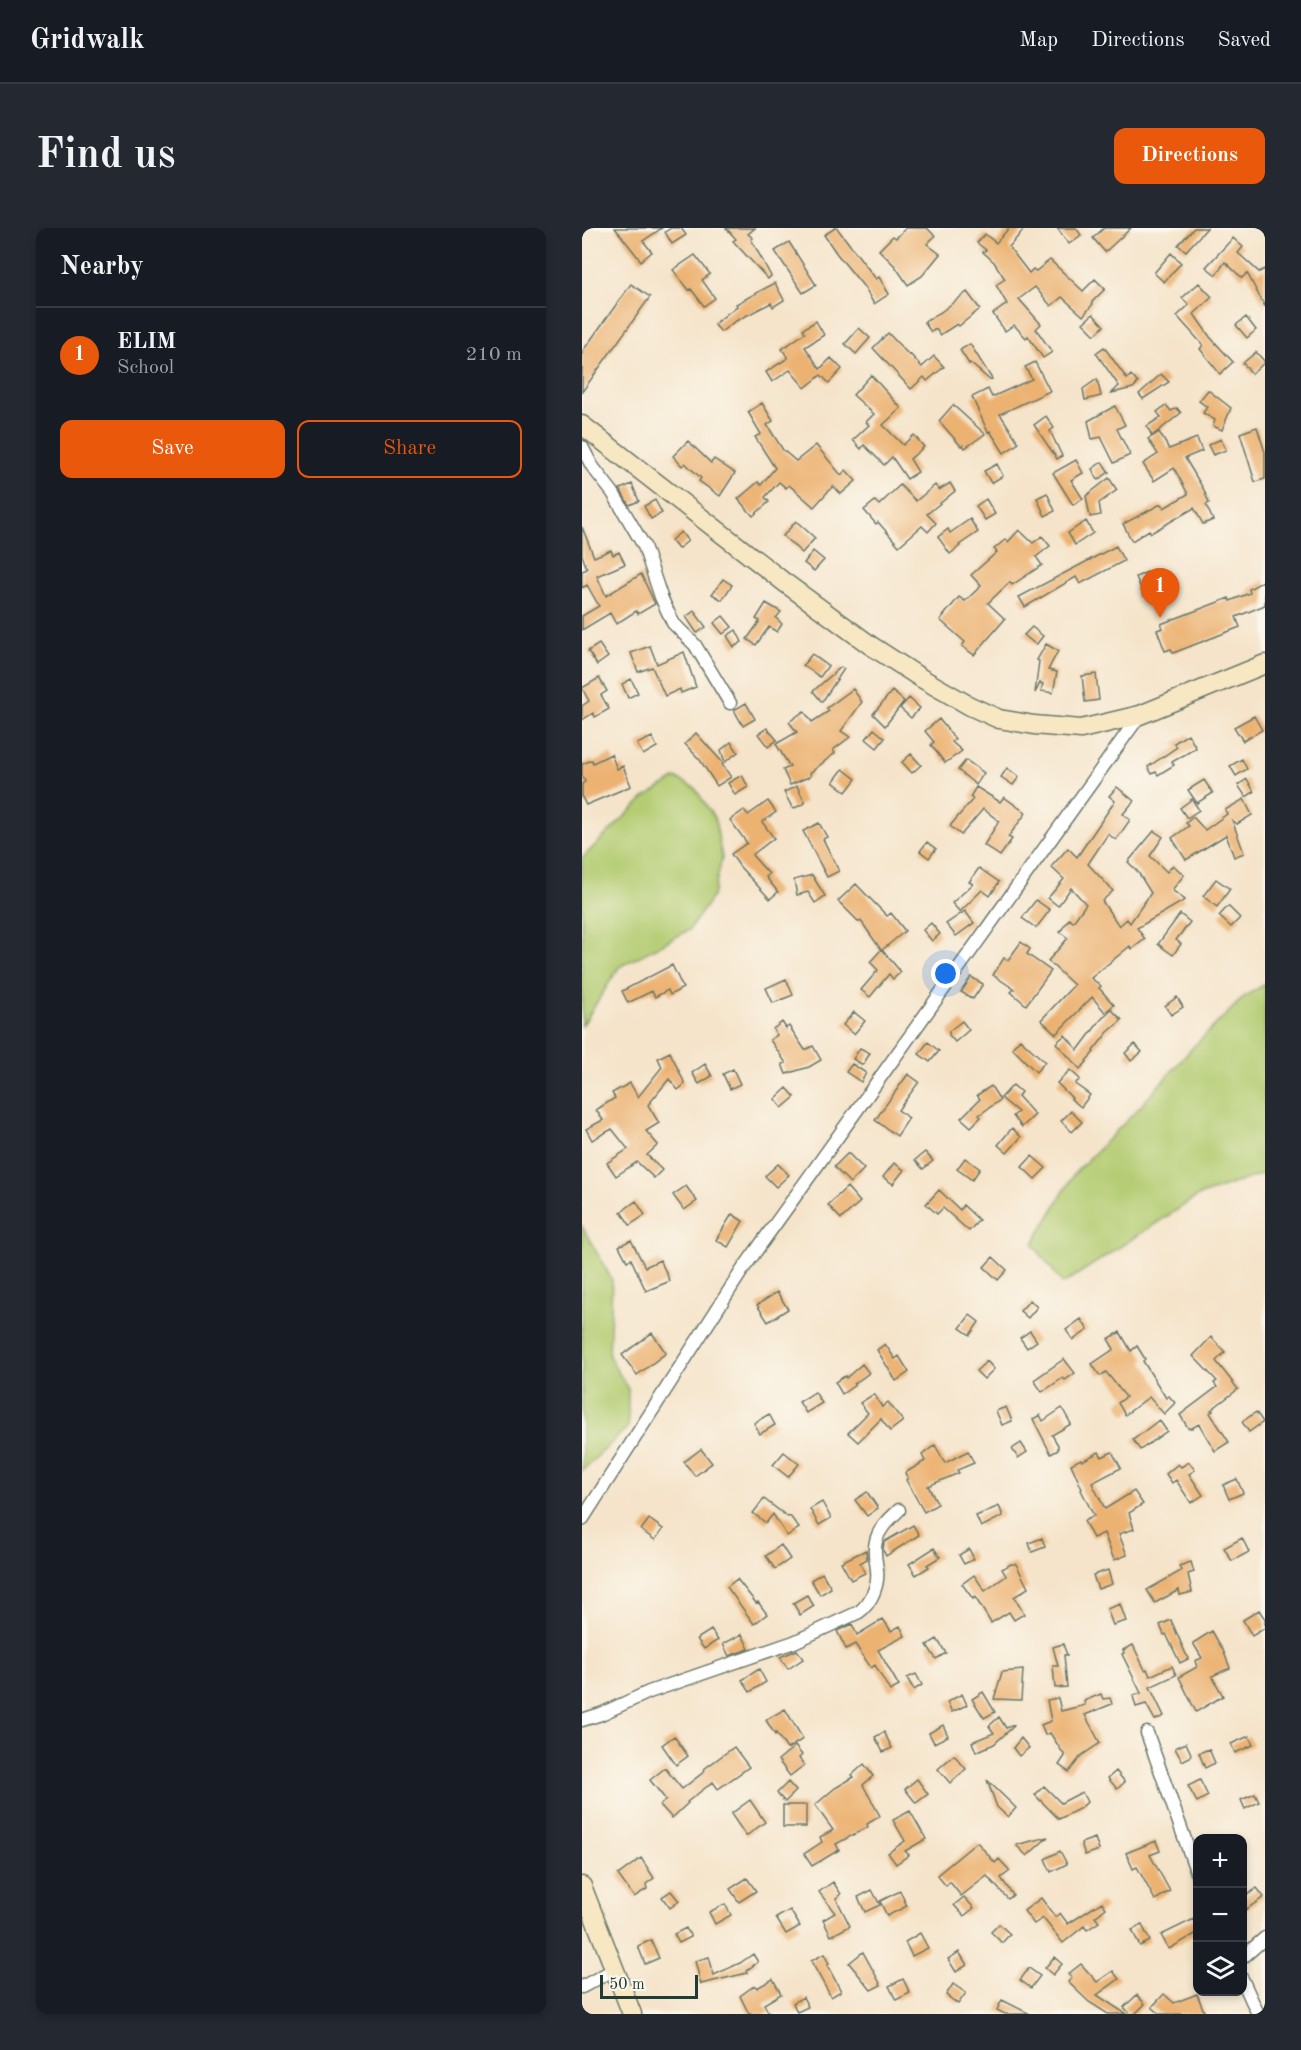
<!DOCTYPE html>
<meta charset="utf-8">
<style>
:root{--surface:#171b24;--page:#242831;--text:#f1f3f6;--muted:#9ea1a6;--line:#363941;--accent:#ea580c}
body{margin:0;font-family:"Old Standard TT",serif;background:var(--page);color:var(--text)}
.controls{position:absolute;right:18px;bottom:18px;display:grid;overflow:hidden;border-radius:12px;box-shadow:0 3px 9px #0003}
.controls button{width:54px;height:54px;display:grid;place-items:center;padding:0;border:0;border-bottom:2px solid var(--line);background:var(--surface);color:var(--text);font:30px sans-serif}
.scale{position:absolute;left:18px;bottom:15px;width:98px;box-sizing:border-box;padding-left:6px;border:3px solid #1f3d34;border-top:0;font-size:16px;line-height:21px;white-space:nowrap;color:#1f3d34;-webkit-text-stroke:4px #fbf7ec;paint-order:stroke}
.you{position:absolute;left:364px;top:746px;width:21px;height:21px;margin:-15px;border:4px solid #fff;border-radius:50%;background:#1a73e8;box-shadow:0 0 0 9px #1a73e833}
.badge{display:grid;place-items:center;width:39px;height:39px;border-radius:50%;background:var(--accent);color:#fff;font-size:20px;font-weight:700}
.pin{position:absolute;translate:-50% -50px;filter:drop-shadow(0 2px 3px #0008)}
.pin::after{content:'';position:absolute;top:32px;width:21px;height:18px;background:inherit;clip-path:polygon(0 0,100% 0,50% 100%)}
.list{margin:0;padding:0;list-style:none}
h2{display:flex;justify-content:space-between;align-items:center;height:78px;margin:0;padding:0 24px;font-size:26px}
h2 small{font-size:20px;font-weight:400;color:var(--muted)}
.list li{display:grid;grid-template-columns:39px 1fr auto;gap:18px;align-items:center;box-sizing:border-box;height:96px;padding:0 24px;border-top:2px solid var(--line)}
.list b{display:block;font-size:22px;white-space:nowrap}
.list p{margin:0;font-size:20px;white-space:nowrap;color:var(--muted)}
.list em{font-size:20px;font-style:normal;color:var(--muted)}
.actions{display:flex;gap:12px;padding:18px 24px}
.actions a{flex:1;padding:14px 0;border:2px solid var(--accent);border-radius:12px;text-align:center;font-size:21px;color:var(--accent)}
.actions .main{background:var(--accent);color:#fff}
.icon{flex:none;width:33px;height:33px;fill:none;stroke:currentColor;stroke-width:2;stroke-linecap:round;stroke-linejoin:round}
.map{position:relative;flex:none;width:683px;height:1786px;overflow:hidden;border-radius:12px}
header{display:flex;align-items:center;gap:36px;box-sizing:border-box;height:84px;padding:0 30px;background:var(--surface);border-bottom:2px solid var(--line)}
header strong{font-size:28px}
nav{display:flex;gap:33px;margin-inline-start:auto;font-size:21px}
.intro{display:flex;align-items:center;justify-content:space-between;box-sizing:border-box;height:144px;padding:0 36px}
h1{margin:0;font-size:42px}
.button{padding:15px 27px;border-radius:12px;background:var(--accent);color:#fff;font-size:21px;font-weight:700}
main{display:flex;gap:36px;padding:0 36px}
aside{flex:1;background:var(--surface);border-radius:12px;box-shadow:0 3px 9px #0003}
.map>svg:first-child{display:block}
.green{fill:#b4cc72;stroke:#6a8453;stroke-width:1.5}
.building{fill:#ecb272}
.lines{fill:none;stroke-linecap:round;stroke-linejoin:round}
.street-casing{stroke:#6a7768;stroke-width:15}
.secondary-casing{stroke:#6a7768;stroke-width:21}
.street{stroke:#fff;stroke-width:12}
.secondary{stroke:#f7e8c3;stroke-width:18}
</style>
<header>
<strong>Gridwalk</strong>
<nav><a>Map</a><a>Directions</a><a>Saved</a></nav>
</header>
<div class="intro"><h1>Find us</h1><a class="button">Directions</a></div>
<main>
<aside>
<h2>Nearby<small></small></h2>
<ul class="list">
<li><span class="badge">1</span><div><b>ELIM</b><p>School</p></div><em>210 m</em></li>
</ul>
<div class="actions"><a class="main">Save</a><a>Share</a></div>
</aside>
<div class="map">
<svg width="683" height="1786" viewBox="0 0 683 1786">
<rect width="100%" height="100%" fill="#fbf7ec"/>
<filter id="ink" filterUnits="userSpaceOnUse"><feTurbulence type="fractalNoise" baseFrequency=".0167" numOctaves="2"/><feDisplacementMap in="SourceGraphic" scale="12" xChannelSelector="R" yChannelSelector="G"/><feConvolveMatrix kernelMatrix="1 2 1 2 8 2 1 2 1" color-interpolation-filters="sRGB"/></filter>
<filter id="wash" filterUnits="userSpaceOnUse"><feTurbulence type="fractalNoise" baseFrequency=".008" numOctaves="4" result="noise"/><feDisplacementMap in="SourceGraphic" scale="24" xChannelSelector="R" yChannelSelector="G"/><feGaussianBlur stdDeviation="1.35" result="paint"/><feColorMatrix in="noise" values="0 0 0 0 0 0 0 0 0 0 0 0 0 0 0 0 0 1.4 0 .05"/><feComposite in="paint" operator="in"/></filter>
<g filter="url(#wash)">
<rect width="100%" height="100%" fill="#f5e4ca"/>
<path class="green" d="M94 550 113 560 133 591 140 630 131 668 107 702 37 739 0 798V630L62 570Z
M683 756V945L616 968 481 1056 451 1016 492 946 557 880 611 819 663 768Z
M0 998 30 1052 27 1128 46 1161V1199L0 1243Z"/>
<g id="blocks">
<path class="building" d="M33 0H80L61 13 70 24 59 33Z
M89 0H99L104 7 90 16 83 4Z
M144 0H173L166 6 171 10 169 11 189 48 186 51 151 13 154 11Z
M253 0H255L294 51 297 49 307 66 292 76 282 59 255 26 242 7Z
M324 0H345L353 8 345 16 358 26 340 48 326 57 313 38 297 22 311 8 314 10Z
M427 0H443L427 19 447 45 451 41 454 43 468 32 501 63 513 51 523 61 510 74 511 76 501 88 480 69 469 78 453 59 437 71 459 96 454 101 470 124 461 130 446 108 444 110 432 97 423 103 411 86 425 76 414 57 423 51 412 34 401 24 404 22 395 15 403 6 414 15Z
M475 0H494L499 7 487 16Z
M522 0H549L523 24 511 10Z
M612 0H625L604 23 596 17Z
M651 10 661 19 656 25 677 44 683 41V79L665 45 660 50 643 34 634 47 624 39Z
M207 14 234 57 221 65 193 23Z
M589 25 599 35 582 54 572 45Z
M113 27 128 46 120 52 133 70 122 78 109 61 107 62 91 42Z
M193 55 202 72 191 79 189 75 152 94 139 104 132 96 155 78 154 76Z
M617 55 630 69 612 86 628 109 651 134 638 146 618 121 621 117 595 88 607 77 600 70Z
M49 56 68 69 0 164V124Z
M385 64 398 81 377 98 375 96 358 107 354 101 349 104 342 94 359 84Z
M511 86 522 98 513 107 501 95Z
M664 89 674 102 665 110 654 97Z
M234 93 242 107 223 119 238 141 249 130 260 141 247 155 239 147 223 160 208 142 190 154 184 144 206 130 200 121 223 105 221 101Z
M277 100 288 110 274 126 263 116Z
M306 105 327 127 328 126 340 139 352 128 362 139 345 153 342 149 329 161 291 120Z
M388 116 410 151 408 152 388 135 387 136 378 122Z
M522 119 545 151 549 147 556 155 551 160 530 165 537 158 514 125Z
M674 124 683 134 670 146 661 135Z
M453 134 468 163 418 186 437 215 422 225 408 203 406 204 390 169 406 161 410 169 450 151 443 139Z
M579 146 587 154 561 171 557 166Z
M289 147 319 180 301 197 321 217 332 207 342 219 328 231 336 244 325 251 310 229 302 237 282 217 279 221 271 212 287 197 284 194 292 186 271 167Z
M515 151 519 168 503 172 501 161Z
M626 162 649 180 640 202 631 198 633 192 621 185 625 179 617 173Z
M180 175 191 193 185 197 201 222 214 233 234 217 259 247 264 242 274 253 259 266 251 258 232 279 207 257 204 260 197 254 183 269 187 274 171 288 156 271 176 254 179 257 193 240 173 209 179 206 166 184Z
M371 177 403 206 383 220 381 217 379 218 357 193Z
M584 177 589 183 595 180 599 185 570 208 565 198 579 189 575 184Z
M533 178 543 197 535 201 548 227 532 235 519 209 510 211 506 193Z
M464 188 472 200 468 203 480 228 475 231 452 197Z
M675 199 683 224V251L673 254 658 205Z
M577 204 587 221 615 210 620 223 603 230 622 262 627 275 624 277 631 292 621 296 612 280 569 305 567 302 550 313 541 296 579 276 582 280 606 266 592 240 572 253 561 236 576 226 566 211Z
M639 211 644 222 631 227 626 217Z
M106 213 129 235 132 231 153 245 138 268 117 253 119 250 103 235 100 238 91 228Z
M494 232 501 245 489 252 501 271 491 277 471 245Z
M520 234 527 244 516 252 510 241Z
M415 236 421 248 409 255 402 243Z
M527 250 535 262 517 275 519 287 508 289 504 268Z
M368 255 373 263 345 286 354 295 346 304 340 298 317 318 296 294 294 296 282 282 293 273 297 277 318 257 334 273 353 257 357 262Z
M50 256 57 273 47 277 38 261Z
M465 265 473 283 463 288 455 270Z
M404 271 413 286 403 292 394 278Z
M73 272 80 285 69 291 62 278Z
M388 291 396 304 377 317 378 318 368 326 356 309 366 301 368 305Z
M214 293 233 310 220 325 201 308Z
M504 293 511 305 493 317 486 305Z
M0 299 12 329 29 322 31 327 37 324 43 336 15 348 24 368 59 346 73 376 56 386 54 383 34 396 28 385 0 402V388L17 378 5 357 0 360V343L5 341 0 327Z
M437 302 451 315 460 308 468 318 454 329 460 337 430 357 428 354 406 375 423 391 392 427 380 418 383 414 358 392 377 369 383 373 399 358 389 347 415 324 412 321 424 311 426 314Z
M99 304 106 313 96 321 89 312Z
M534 318 542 333 498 356 494 349 443 379 437 369Z
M231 323 242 332 232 343 222 335Z
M565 344 573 363 562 368 554 349Z
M141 351 150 357 140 372 130 366Z
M683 352V377L654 389 658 399 591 425 589 421 583 423 575 402 581 400 579 396 647 370 648 373 668 365 667 361Z
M184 375 199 384 194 390 200 396 195 404 187 399 174 417 165 411 178 393 174 391Z
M112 383 124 399 115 405 104 389Z
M141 388 150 399 141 406 132 395Z
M450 399 461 408 454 417 442 407Z
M154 402 160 414 152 419 145 408Z
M17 416 26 429 15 437 6 423Z
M464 416 476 423 466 442 475 444 471 465 459 463 461 456 458 455 453 465 457 433 455 432Z
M68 418 75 436 102 424 114 459 99 465 98 461 83 468 70 439 56 444 49 425Z
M230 426 246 438 238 449 221 437Z
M259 439 262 441 240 474 231 463Z
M514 446 517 472 503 474 500 448Z
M17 450 25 463 19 467 27 481 13 489 11 485 0 492V478L7 473 0 460Z
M49 451 56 465 46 470 40 456Z
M271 461 280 474 259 503 268 509 251 522 253 525 228 545 229 548 208 557 201 542 208 539 194 516 215 504 207 494 222 483 230 494 247 483 245 480Z
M310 463 322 473 303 498 291 486Z
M327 470 338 480 329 490 318 480Z
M164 475 173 491 161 498 152 482Z
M672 488 680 502 661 513 652 499Z
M357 491 373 511 370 514 380 523 363 535 349 517 352 514 343 503Z
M185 500 195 512 186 519 176 506Z
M292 501 303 510 295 520 284 511Z
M114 505 141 535 140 536 149 549 135 558 118 532 103 516Z
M606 506 614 520 590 534 592 537 576 547 574 544 570 546 566 539 595 519 592 515Z
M70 509 75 519 61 527 55 516Z
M149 514 156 524 143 534 139 522Z
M29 526 35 541 41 538 49 558 4 577 0 569V556L3 554 0 546V536L10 532 11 535Z
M329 526 339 537 330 545 320 534Z
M660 531 665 541 654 548 648 538Z
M384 532 402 545 394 557 376 542Z
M425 540 437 549 431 557 419 549Z
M261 541 274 551 264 564 251 554Z
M160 547 166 559 153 567 146 555Z
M665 551 672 564 664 569 656 557Z
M622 552 631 565 615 575 606 562Z
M215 558 223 575 211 581 202 564Z
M394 559 418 574 422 569 444 585 426 609 430 611 418 628 402 617 417 593 401 581 379 607 368 598 391 571 388 569Z
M535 559 552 573 541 586 548 592 534 612 526 606 506 636 531 663 520 673 537 698 545 691 548 695 569 665 556 644 546 634 572 603 581 609 568 628 585 644 591 637 602 647 590 662 603 672 555 700 563 711 550 721 548 718 509 750 519 758 517 760 532 777 523 784 510 769 474 806 459 792 492 757 466 733 486 710 478 704 487 691 491 694 504 676 489 660 476 678 466 670 482 651 469 639 486 620 495 629 533 573 527 568Z
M610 571 617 582 605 590 598 580Z
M662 571 670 587 655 596 650 592 662 625 652 629 644 607 604 632 590 610 607 598 604 595 611 589 623 602 645 586 643 582Z
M186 573 194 584 180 594 192 610 170 627 187 646 184 649 196 664 188 671 158 639 149 626 165 615 148 592 162 582 166 587Z
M237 595 245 609 241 611 257 643 245 649 221 603Z
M345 614 354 621 347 630 338 623Z
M397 640 417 654 408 668 400 662 378 684 370 675 391 656 387 654Z
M230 647 243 668 233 675 226 664 215 667 212 652Z
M634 651 648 661 635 679 621 668Z
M274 656 305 688 309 685 323 703 300 722 319 744 311 751 307 746 288 769 279 762 296 742 288 734 299 722 279 693 277 694 256 673Z
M454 672 468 682 454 700 440 690Z
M646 678 658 690 649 699 637 688Z
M383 683 392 695 374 708 364 696Z
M598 686 608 694 594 712 599 716 591 727 576 716Z
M349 695 358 706 350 713 341 702Z
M439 714 448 721 445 726 469 743 444 777 429 764 432 761 411 747 422 730 426 732Z
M90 737 101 760 88 767 86 762 73 769 70 763 46 775 40 763Z
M389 749 401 756 391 771 379 764Z
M204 751 211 767 191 775 184 760Z
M595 769 601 779 589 787 583 778Z
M529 781 540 792 526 804 511 823 512 824 504 833 505 834 498 841 474 815 483 807 496 822 517 794Z
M272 784 283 793 272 806 261 797Z
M380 793 387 802 373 814 367 807V803Z
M200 794 204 800 207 798 223 822 231 818 239 832 227 839 204 846 200 836 204 835 188 812 195 807 191 801Z
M438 811 463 834 454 844 430 820Z
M346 814 357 823 348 834 337 826Z
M553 816 560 824 549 833 543 825Z
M278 820 288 825 281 837 271 831Z
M88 824 103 856 96 862 87 851 66 877 77 895 64 903 76 917 65 927 80 942 72 950 55 934 34 948 25 935 46 921 30 901 10 912 4 901 21 892 14 882 33 870 30 865 48 855 56 869 80 839 76 830Z
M123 836 130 848 117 856 110 845Z
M270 836 284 845 279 854 264 844Z
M151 841 158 856 148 861 141 846Z
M488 842 498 851 493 856 508 867 499 879 489 871 490 870 475 855Z
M326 846 337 854 316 882 327 890 315 908 293 892Z
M431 857 439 864 436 868 453 887 440 899 431 888 436 884 419 870Z
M409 858 418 872 397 887 399 889 389 899 379 890 398 871 395 867Z
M205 860 213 869 200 880 193 871Z
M489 883 500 894 490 904 479 893Z
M430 900 439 909 425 925 416 917Z
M343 924 351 933 341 941 333 932Z
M266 925 282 941 268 955 252 939Z
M450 928 464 940 453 951 440 939Z
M383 930 398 941 390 952 375 941Z
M312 935 322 942 311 956 301 949Z
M196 936 207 947 194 959 183 948Z
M104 958 115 973 102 982 91 967Z
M265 959 278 974 259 991 246 977Z
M357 962 378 982 381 977 397 992 387 1003 361 980 355 986 344 976Z
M54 973 63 987 48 997 39 984Z
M150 986 161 993 146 1019 134 1012Z
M49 1012 63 1039 78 1032 88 1053 64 1063 49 1031 45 1033 37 1018Z
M411 1029 425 1042 416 1052 402 1039Z
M195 1064 206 1081 186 1094 175 1077Z
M448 1072 455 1079 446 1090 438 1083Z
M388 1087 397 1094 388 1107 378 1100Z
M499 1091 506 1102 491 1112 484 1102Z
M448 1103 455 1113 445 1120 438 1110Z
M538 1104 549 1123 555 1118 563 1131 561 1133 584 1170 587 1168 593 1175 582 1186 567 1169 543 1187 536 1175 544 1169 524 1144 518 1148 510 1136 532 1121 526 1111Z
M70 1105 84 1125 55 1147 40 1127Z
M629 1109 643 1124 634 1133 656 1161 629 1182 631 1183 628 1185 647 1214 633 1223 617 1196 610 1200H606L598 1187 635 1159 632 1155 635 1153 611 1128Z
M303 1116 313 1131 317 1128 327 1144 314 1153 295 1122Z
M482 1131 493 1145 483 1152 481 1150 460 1164 452 1152Z
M405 1133 412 1141 402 1151 394 1143Z
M280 1136 287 1145 272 1156 273 1157 260 1166 253 1154 263 1148 264 1150Z
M233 1164 240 1175 224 1185 217 1174Z
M292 1166 300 1179 306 1174 321 1193 308 1203 299 1191 276 1214 266 1205 286 1185 278 1175Z
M424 1179 430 1193 420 1197 414 1183Z
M480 1180 489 1196 470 1207 476 1217V1222L469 1226 451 1191 458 1187 461 1193Z
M674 1184 681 1194 667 1204 660 1194Z
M187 1186 193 1197 178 1206 172 1195Z
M577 1192 585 1203 558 1222 551 1212Z
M439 1215 445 1224 436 1230 430 1221Z
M353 1217 363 1235 386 1223 392 1235 375 1242 377 1245 346 1258 356 1276 342 1284 324 1252 326 1250 323 1245 343 1233 340 1227Z
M119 1221 130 1235 113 1248 102 1234Z
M202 1224 217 1236 206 1249 191 1237Z
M517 1224 520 1229 530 1224 539 1240 510 1255 523 1281 552 1263 561 1276 547 1285 552 1301 537 1306 545 1327 532 1332 522 1305 511 1310 502 1293 512 1288 499 1262 500 1261 489 1236 499 1231 500 1233Z
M607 1234 613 1242 607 1246 621 1267 609 1275 594 1252 590 1255 584 1246 596 1236 599 1239Z
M655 1251 661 1265 647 1271 641 1257Z
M285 1264 296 1280 285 1288 273 1272Z
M182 1271 206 1289 208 1288 217 1300 205 1308 191 1286 184 1295 171 1285Z
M240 1274 249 1290 237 1297 228 1281Z
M417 1278 421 1288 399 1299 394 1288Z
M67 1291 81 1301 73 1312 59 1302Z
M331 1297 337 1307 304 1328 301 1322 302 1314Z
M460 1310 463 1319 450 1324 447 1315Z
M660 1310 667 1324 650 1333 642 1320Z
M199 1317 208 1331 193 1341 184 1328Z
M352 1320 358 1329 345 1337 347 1339 334 1347 327 1336Z
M387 1321 392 1331 382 1336 377 1327Z
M284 1322 285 1331 278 1335 283 1345 269 1352 259 1334Z
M609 1334 612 1344 606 1346 610 1364 598 1367 597 1362 573 1375 565 1362 599 1343 597 1338Z
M429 1336H434L446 1360 432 1369 442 1386 432 1392 427 1384 409 1395 393 1369 391 1371 380 1356 392 1347 403 1363 424 1348 420 1341Z
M526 1342 530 1356 516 1361 511 1347Z
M240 1345 249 1360 238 1367 229 1352Z
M155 1351 174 1375 176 1374 185 1386 172 1396 145 1359Z
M225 1367 232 1378 218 1387 211 1375Z
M538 1376 544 1393 531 1397 525 1381Z
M677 1382 683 1391V1400L670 1408 661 1392Z
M301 1391 309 1403 318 1398 323 1408 296 1422 317 1458 308 1463 293 1437 289 1440 273 1416 264 1421 255 1403 270 1396 275 1407Z
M589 1392 606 1431 598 1435 584 1406 582 1407 578 1397Z
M129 1402 136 1412 122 1421 115 1411Z
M630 1403 641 1422 648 1440 630 1448 641 1468 614 1484 597 1449 615 1439 613 1433 620 1430 611 1415Z
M160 1406 167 1421 147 1428 141 1416Z
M355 1411 364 1425 354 1431 345 1417Z
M481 1416 485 1427H482L485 1459 473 1460 471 1438H476L471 1419Z
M551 1417 563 1442 565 1441 568 1448 590 1438 594 1447 568 1459 582 1488 573 1492 564 1476 554 1479 551 1468 559 1465 540 1426 542 1425 541 1422Z
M215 1422 221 1431 206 1441 198 1429Z
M177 1441 184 1454 168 1464 160 1452Z
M441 1442 439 1472 412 1471 420 1444Z
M334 1446 340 1457 332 1462 325 1450Z
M401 1464 413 1484 402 1490 390 1471Z
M380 1466 385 1477 370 1484 365 1474Z
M519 1466 521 1471 528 1470 530 1476 503 1487 518 1515 499 1528 487 1544 477 1537 483 1528 468 1505 463 1507 459 1497 469 1493 465 1472 476 1470 479 1483 503 1477 502 1473Z
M203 1481 221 1511 205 1521 194 1505 193 1507 184 1492Z
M417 1489 424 1500 432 1497V1498L412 1516 394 1524 390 1514 412 1505 407 1498Z
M361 1497 366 1508 352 1515 347 1505Z
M302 1504 310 1520 301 1524 293 1509Z
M92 1508 106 1528 94 1537 80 1517Z
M667 1508 671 1517 653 1525 649 1516Z
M439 1510 447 1520 437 1528 431 1520Z
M604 1515 610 1528 600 1533 593 1520Z
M213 1518 220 1527 217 1530 222 1537 208 1548 196 1532Z
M152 1519 167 1539 136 1561 131 1554 105 1574 106 1575 90 1590 78 1577 84 1572 68 1552 83 1540 100 1561 123 1543 122 1541Z
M627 1521 633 1535 623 1540 617 1525Z
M372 1527 384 1541 368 1555 356 1541Z
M282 1536 291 1548 281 1557 298 1588 285 1596 286 1599 254 1616 257 1622 230 1638 222 1626 240 1614 238 1609 251 1602 233 1577 253 1560 272 1549 270 1547Z
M534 1543 543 1554 535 1561 526 1550Z
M335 1551 346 1566 334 1575 323 1561Z
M405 1552 434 1580 426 1589 415 1579Z
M618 1552 626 1568 615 1574 606 1558Z
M206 1554 214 1563 203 1574 195 1565Z
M462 1558 479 1575 500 1564 505 1574 499 1580 477 1591 453 1567Z
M673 1566 677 1574 663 1581 659 1572Z
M168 1572 183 1594 164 1608 149 1586Z
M201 1577H224V1599H201Z
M328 1583 344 1611 323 1623 327 1627 314 1636 306 1625 323 1613 311 1592Z
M466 1609 445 1628 434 1617Z
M513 1610 517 1622 503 1627 499 1615Z
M574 1613 578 1623 568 1627 588 1663 573 1672 555 1639 551 1641 544 1625Z
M395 1614 413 1635 417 1631 428 1643 419 1650 431 1667 426 1671 405 1648 379 1668 368 1654 364 1658 355 1647Z
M478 1623 485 1636 469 1644 463 1631Z
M59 1630 72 1650 64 1656 65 1661 52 1669 36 1647Z
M165 1650 174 1663 157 1674 148 1661Z
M251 1654 259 1666 254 1670 268 1698 249 1708 241 1692 253 1685 237 1664Z
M675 1660 682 1669 660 1684V1671Z
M290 1662 298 1677 283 1684 276 1669Z
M89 1663 97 1673 88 1680 80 1669Z
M318 1663 325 1678 305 1688 298 1673Z
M382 1669 392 1680 382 1688 372 1677Z
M459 1670 473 1689 478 1685 486 1696 520 1674 524 1680 513 1689 517 1694 505 1702 502 1698 481 1715 461 1690 452 1696 442 1683Z
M143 1676 149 1687 133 1696 127 1684Z
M208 1682 218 1698 204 1706 194 1690Z
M612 1691 615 1698V1705L587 1721 579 1707Z
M417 1696 428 1706 420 1715 409 1704Z
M560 1697 568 1713 558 1718 550 1702Z
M104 1700 109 1709 97 1715 92 1706Z
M338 1705 346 1720 330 1728 323 1714Z
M69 1712 77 1730 63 1736 56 1718Z
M281 1724 299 1757 289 1762 267 1735Z
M377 1724 385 1737 374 1744 366 1731Z
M171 1726 176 1734 164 1743 165 1745 119 1756 113 1733 127 1729 132 1747 158 1735Z
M242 1726 247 1736 245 1737 259 1763 249 1769 229 1733Z
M472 1729 480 1736 471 1747 463 1740Z
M499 1736 515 1754 531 1743 537 1751 515 1767 544 1786H526L507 1774 486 1754 490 1750 486 1746Z
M447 1740 458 1748 449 1760 438 1752Z
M191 1751 199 1766 182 1776 187 1786H167L158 1768 173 1757 175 1760Z
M321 1751 328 1765 314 1772 307 1758Z
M371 1756 384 1765 376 1776 364 1767Z
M582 1766 592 1775 615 1766 623 1786H578L570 1779Z
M555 1767 563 1776 553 1786H548L542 1779Z
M221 1769 226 1779 215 1784 211 1775Z
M420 1772 448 1786H423L415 1782Z"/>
</g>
</g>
<g filter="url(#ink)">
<use href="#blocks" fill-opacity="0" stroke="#6a7768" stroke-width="1.5"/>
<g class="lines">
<defs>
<path id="street" d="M0 219 10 238 31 265 62 318 79 369 91 395 113 417 148 475
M0 1292 161 1041 558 487
M0 1492 19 1486 67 1464 212 1414 277 1384C289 1375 297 1357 295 1342 294 1331 291 1324 294 1313 297 1300 307 1292 317 1282
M565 1505 616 1648
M660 1730 683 1710
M660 1751 676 1786
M0 1759 33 1741"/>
<path id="secondary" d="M0 197 202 354 288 417 339 450 388 478 417 491 452 497 499 501 558 487 683 436
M0 1658 50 1786"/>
</defs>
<use href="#street" class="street-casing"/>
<use href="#secondary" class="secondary-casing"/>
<use href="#street" class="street"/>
<use href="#secondary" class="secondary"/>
</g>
</g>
</svg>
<div class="controls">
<button>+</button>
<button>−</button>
<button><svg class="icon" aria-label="layers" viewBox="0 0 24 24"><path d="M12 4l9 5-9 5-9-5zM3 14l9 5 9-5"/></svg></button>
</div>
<div class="scale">50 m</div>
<div class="you"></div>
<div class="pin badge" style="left:578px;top:390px">1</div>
</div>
</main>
